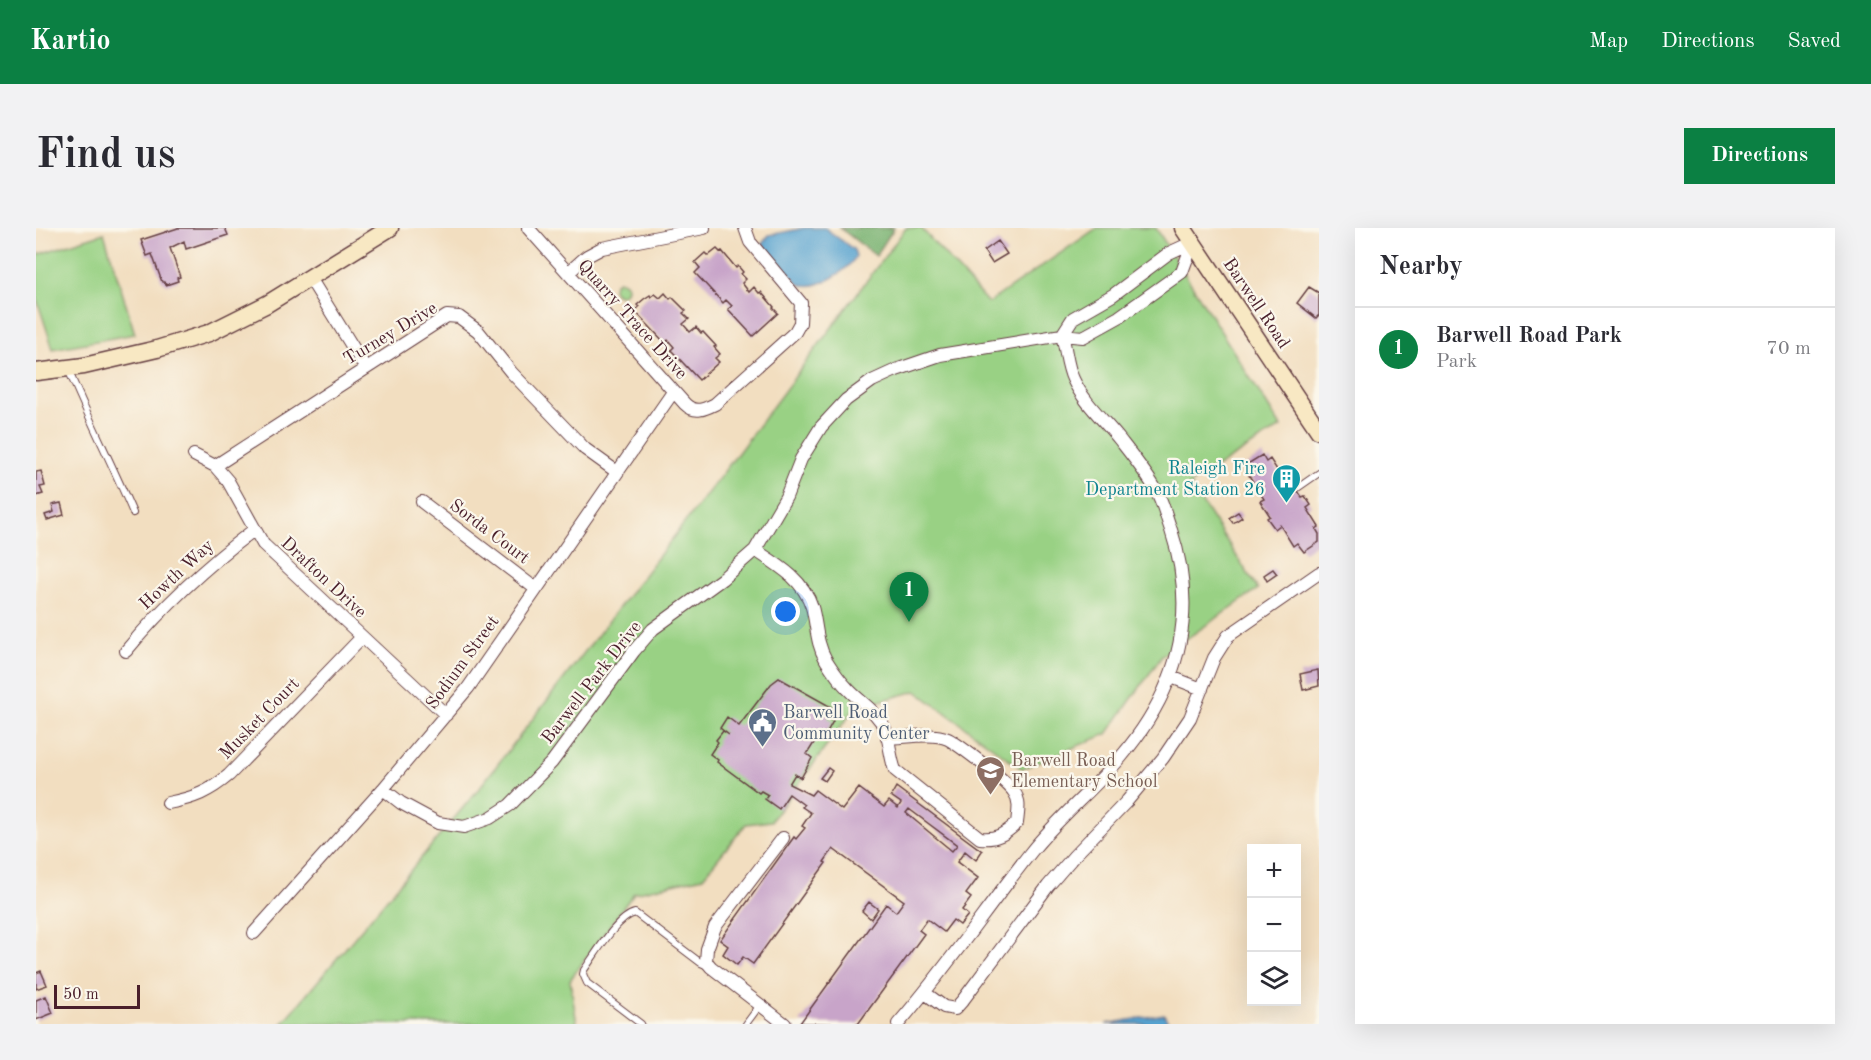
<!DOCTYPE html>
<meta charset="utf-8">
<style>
:root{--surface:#fff;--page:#f2f2f3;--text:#2b2b33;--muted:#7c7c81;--line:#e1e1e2;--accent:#0b8043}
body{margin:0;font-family:"Old Standard TT",serif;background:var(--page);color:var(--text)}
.controls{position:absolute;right:18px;bottom:18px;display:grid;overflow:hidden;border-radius:0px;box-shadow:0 6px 24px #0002}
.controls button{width:54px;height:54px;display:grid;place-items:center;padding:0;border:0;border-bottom:2px solid var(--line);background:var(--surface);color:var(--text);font:30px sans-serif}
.scale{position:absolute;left:18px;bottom:15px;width:86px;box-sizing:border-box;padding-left:6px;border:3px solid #4a1f2b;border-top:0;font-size:16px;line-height:21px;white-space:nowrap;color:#4a1f2b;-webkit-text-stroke:4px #fbf7ec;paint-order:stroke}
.you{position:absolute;left:750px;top:384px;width:21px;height:21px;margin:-15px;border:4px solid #fff;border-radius:50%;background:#1a73e8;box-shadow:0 0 0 9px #1a73e833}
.badge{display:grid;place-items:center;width:39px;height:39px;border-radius:50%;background:var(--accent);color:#fff;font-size:20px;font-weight:700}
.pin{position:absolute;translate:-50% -50px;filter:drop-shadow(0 2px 3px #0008)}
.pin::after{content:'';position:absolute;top:32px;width:21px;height:18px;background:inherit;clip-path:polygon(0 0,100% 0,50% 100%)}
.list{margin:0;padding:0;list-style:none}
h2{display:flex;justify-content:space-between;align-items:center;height:78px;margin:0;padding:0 24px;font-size:26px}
h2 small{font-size:20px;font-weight:400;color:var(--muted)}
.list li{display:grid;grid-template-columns:39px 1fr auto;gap:18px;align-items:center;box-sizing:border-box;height:84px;padding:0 24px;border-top:2px solid var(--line)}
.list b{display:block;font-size:22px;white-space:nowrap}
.list p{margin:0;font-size:20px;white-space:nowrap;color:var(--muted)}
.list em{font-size:20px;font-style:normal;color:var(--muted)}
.icon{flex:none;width:33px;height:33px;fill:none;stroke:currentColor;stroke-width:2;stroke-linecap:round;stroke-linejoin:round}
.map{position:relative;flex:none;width:1283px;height:796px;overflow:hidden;border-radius:0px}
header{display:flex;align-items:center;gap:36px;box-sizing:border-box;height:84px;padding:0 30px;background:var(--accent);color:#fff}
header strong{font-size:28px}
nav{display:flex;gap:33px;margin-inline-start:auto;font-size:21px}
.intro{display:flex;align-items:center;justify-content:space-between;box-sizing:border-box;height:144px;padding:0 36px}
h1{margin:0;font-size:42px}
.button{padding:15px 27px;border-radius:0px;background:var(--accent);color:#fff;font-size:21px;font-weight:700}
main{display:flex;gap:36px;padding:0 36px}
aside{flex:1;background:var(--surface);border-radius:0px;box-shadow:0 6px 24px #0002}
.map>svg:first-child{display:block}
.green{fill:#99d184;stroke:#727858;stroke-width:1.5}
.forest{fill:#7ab372;stroke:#62694e;stroke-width:1.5}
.water{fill:#56a2cf;stroke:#50607d;stroke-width:1.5}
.building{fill:#c8a4c9;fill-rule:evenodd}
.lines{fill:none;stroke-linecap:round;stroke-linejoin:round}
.lane-casing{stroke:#633c41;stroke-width:8}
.street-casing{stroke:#633c41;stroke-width:14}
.secondary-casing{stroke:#633c41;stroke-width:19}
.lane{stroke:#fff;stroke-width:6}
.street{stroke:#fff;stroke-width:12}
.secondary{stroke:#f8e8c3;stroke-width:16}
.labels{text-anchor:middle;stroke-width:4.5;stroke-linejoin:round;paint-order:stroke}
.street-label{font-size:18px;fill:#4a1f2b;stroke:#fbf7ec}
.culture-label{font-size:18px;fill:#0d838f;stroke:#fbf7ec;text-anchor:end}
.service-label{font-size:18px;fill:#4e5e75;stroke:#fbf7ec;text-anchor:start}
.education-label{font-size:18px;fill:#785e54;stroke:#fbf7ec;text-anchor:start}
</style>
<header>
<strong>Kartio</strong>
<nav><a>Map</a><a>Directions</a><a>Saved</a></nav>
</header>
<div class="intro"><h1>Find us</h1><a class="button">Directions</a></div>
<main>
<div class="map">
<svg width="1283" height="796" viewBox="0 0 1283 796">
<rect width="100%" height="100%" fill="#fbf7ec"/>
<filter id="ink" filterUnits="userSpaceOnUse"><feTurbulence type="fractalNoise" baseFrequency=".0167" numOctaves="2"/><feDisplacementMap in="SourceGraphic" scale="12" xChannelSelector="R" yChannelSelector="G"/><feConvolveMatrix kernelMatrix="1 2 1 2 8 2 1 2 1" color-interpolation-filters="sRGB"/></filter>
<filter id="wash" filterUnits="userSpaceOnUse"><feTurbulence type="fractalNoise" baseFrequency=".008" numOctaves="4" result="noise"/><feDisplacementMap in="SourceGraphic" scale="24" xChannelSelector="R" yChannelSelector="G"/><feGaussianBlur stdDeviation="1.35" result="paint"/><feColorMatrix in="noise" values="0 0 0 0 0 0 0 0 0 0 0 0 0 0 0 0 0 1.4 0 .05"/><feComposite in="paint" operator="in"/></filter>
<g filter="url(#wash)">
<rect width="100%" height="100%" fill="#f2dec0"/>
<path class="green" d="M870 0H885L952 75 1061 0H1120L1245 199 1154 256 1222 361 1126 428 1071 506 986 541 880 463 819 480 735 593 710 596 667 649 598 665 534 752 541 796H246L441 563 684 249Z
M68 5 99 106 17 121 0 69V27Z
M577 60a7 7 0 1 1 14 0a7 7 0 1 1-14 0Z"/>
<path class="forest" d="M804 0H858L840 28Z"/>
<path class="water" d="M769 0H789L818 22 820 28C812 43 781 63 763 56L726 16 733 7Z
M1128 786 1133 796H1070Z"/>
<g id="blocks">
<path class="building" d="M142 0H189L192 7 150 21 148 13 134 20 144 49 141 50 142 53 130 57 128 54H126L116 26 111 28 105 12Z
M962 13 971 26 956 35 948 23Z
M681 21 684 24 686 23 700 40 702 38 707 44 705 46 710 51 706 55 713 64 718 59 723 65 725 64 738 79 737 80 742 85 717 108 692 81 696 78 690 72 687 75 659 45 664 40 659 34 669 25 672 28Z
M1273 59 1283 65V87L1280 90 1261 75Z
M629 65 634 71 636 69 650 83 647 85 653 91 647 96 654 104 660 99 665 105 667 104 680 118 678 119 684 126 679 130 683 134 663 152 635 122 638 119 632 112 629 115 599 83 603 79 601 77 608 71 614 67 615 69 619 66 624 70Z
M1226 227 1230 234 1234 231 1243 245 1249 242 1254 250 1249 253 1251 255 1255 253 1266 269 1269 268 1275 277 1271 280 1283 299 1280 301 1283 306V314L1268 324 1261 315 1257 318 1244 297 1239 301 1231 290 1234 288 1224 273 1228 271 1212 246 1215 244 1210 237Z
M5 243 9 258 4 259 7 266 0 268V244Z
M25 275 28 287 11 292 9 287 18 284 16 277Z
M1202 284 1206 289 1197 295 1193 290Z
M1237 341 1241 346 1231 353 1228 347Z
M1282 442 1283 458 1267 462 1264 446Z
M743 450 797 480 792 490 797 493 786 513 781 510 771 526 776 530 765 550 759 546 753 556 775 567 779 562 806 582 823 560 848 579 853 573 862 580 865 575 855 568 860 559 946 623 940 632 929 623 921 634 942 650 930 666 935 670 926 682 932 687 924 697 917 692 908 704 891 691 883 702 888 706 822 796 764 795 850 676 860 684 868 673 797 621 788 634 790 635 717 736 707 729 701 737 687 726 692 718 684 712 758 609 760 611 769 600 766 598 775 585 766 579 768 577 753 566 743 581 729 571 732 567 725 563 723 565 681 534 682 532 674 526 682 514 680 512 687 503 693 507 684 500 691 489 703 498 735 456ZM873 581 921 617 916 623 870 585Z
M792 540 796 543 789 553 784 550Z
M833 674 842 681 835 691 826 683Z
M5 743 11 757 0 761V745Z
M10 768 17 785 0 792V772Z"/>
</g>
</g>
<g filter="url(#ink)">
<use href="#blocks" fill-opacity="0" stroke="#633c41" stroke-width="1.5"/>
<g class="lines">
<defs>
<path id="lane" d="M32 141C52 189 76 236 97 285
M1260 261 1283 245
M605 796 551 755 547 746 548 742C559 727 581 689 599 685L665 735 672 738
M710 796 724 777"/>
<path id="street" d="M492 0 649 176C659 186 669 181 679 176L759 104 764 95 765 75 714 14 709 0
M532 45 551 28 566 20 668 0
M274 50 329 139
M1026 107 1037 90 1077 67 1133 25 1157 14
M158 227 179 238 192 253 227 316 410 487
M179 238 411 88 423 89 442 103 475 144 549 221 581 244
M386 274 500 361
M719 322C742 337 767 351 776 379 781 397 780 415 790 432 797 443 803 452 812 461 824 474 842 484 849 501 854 514 854 529 859 542L944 610C960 612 969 606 981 595 982 585 985 573 978 564 971 553 923 517 912 511 895 504 869 510 851 510
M90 423C129 376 170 338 219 301
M1135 449 1166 461
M347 561 365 575 402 595 428 599 454 590 474 577 516 534 598 423 617 401 686 351 719 322 750 269 765 231 785 199 810 172 836 153 860 142 904 127 1026 107 1047 109 1083 89 1146 44 1157 14
M132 575C158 570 173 564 193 547L326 409
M747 610 679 699 671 721 670 733 675 739 749 796
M218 705 347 561 432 460 637 164
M889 765 908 779 919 781 927 772 1012 658 1038 628 1091 573 1127 530 1154 490 1178 430 1192 408 1283 345
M862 796C910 741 950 681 995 624 1022 590 1057 562 1085 529 1142 462 1163 386 1135 302 1131 291 1128 279 1123 268 1116 252 1095 226 1084 212 1068 192 1048 175 1037 151 1031 139 1030 121 1026 107"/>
<path id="secondary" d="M1147 0 1283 203
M0 144 48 138 121 121 173 105 231 76 354 0"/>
</defs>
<use href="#lane" class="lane-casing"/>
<use href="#street" class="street-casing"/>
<use href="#secondary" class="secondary-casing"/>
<use href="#lane" class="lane"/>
<use href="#street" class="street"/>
<use href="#secondary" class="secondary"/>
</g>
</g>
<defs>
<symbol id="building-pin" viewBox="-11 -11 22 30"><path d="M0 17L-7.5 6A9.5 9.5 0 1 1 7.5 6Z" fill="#0f9aa8" stroke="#fbf7ec"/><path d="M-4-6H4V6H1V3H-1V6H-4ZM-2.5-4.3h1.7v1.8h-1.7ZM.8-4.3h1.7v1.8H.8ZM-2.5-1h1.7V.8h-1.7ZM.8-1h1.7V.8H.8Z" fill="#fff"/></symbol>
<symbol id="civic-pin" viewBox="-11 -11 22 30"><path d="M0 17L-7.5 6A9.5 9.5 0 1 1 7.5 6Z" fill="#5c6f8a" stroke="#fbf7ec"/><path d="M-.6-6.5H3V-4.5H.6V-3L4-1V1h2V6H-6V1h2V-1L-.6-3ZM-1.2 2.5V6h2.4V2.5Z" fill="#fff"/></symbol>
<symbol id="school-pin" viewBox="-11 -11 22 30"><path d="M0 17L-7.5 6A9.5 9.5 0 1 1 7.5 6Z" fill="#8d6e63" stroke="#fbf7ec"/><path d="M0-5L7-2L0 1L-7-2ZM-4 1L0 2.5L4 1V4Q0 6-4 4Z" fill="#fff"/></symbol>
</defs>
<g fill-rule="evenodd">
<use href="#building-pin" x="1234" y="234" width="33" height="45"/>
<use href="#civic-pin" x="710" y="478" width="33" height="45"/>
<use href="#school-pin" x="938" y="526" width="33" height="45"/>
</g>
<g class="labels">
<g class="street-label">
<text transform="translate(1221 75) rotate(56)" y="6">Barwell Road</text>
<text transform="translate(597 91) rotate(48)" y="6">Quarry Trace Drive</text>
<text transform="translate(354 105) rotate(-31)" y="6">Turney Drive</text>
<text transform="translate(454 303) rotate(37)" y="6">Sorda Court</text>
<text transform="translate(140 346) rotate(-43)" y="6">Howth Way</text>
<text transform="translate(288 349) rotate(43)" y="6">Drafton Drive</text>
<text transform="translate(426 434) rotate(-54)" y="6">Sodium Street</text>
<text transform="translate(555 454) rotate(-52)" y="6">Barwell Park Drive</text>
<text transform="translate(223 490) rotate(-46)" y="6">Musket Court</text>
</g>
<g class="culture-label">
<text x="1229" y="246">Raleigh Fire<tspan x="1229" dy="21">Department Station 26</tspan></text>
</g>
<g class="service-label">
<text x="747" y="490">Barwell Road<tspan x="747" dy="21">Community Center</tspan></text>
</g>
<g class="education-label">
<text x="975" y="538">Barwell Road<tspan x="975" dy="21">Elementary School</tspan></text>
</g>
</g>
</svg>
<div class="controls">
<button>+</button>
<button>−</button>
<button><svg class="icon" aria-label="layers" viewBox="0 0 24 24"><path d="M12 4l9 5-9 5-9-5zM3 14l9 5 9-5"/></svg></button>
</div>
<div class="scale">50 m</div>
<div class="you"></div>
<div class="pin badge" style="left:873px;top:394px">1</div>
</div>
<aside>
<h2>Nearby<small></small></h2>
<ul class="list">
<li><span class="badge">1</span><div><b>Barwell Road Park</b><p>Park</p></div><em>70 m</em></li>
</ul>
</aside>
</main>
